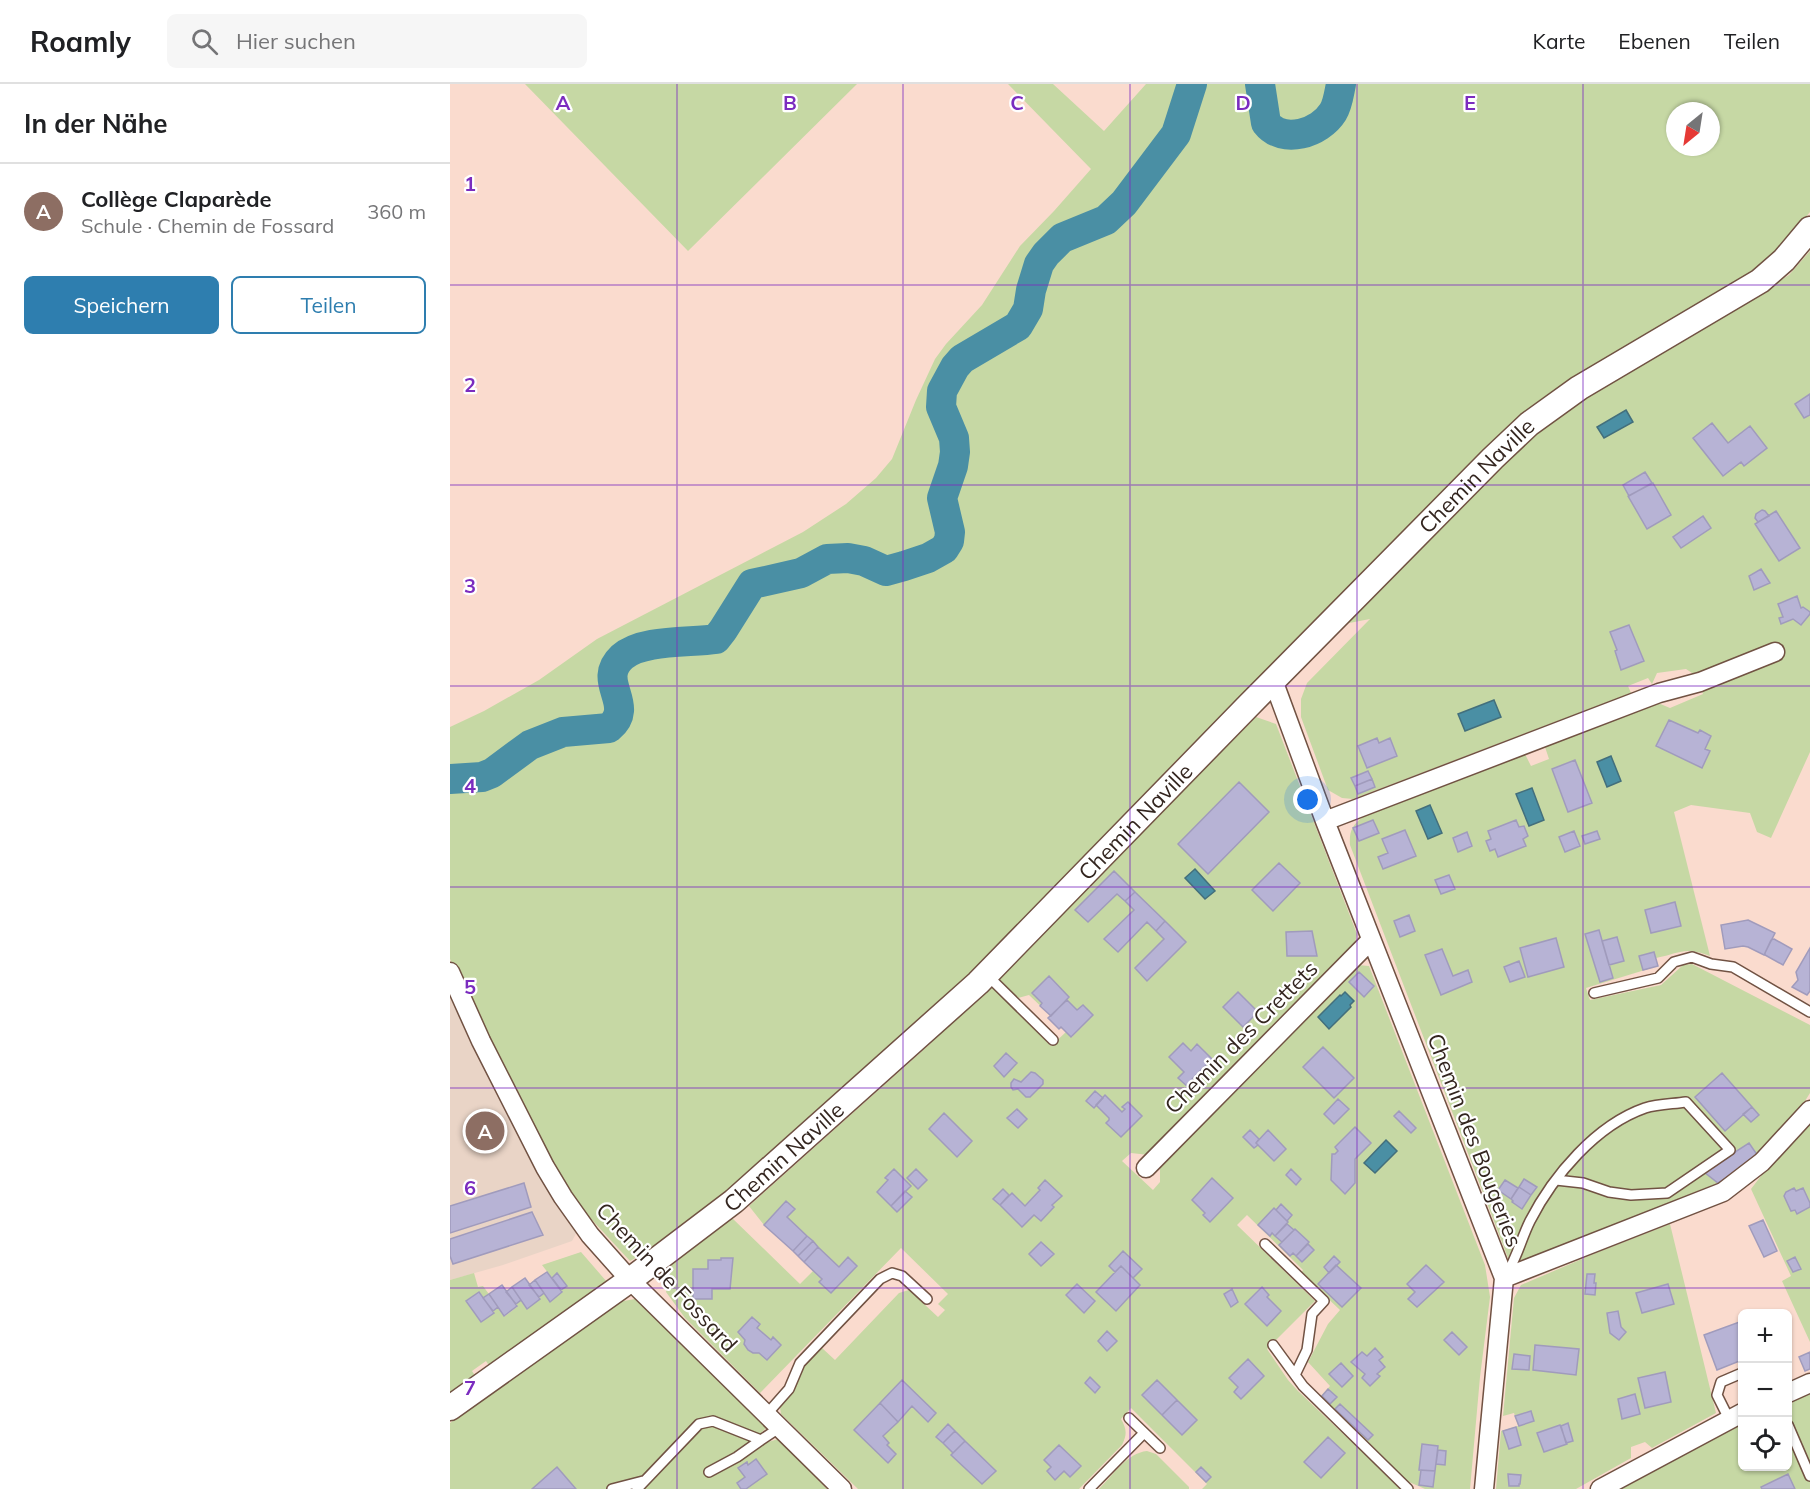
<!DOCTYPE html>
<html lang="de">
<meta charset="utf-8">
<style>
:root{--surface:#fff;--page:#f6f6f6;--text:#202124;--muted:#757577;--line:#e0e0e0;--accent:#2e7eaf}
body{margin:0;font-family:Mulish,sans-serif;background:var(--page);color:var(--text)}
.controls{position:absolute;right:18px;bottom:18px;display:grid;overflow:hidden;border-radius:9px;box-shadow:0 2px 4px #0004}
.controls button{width:54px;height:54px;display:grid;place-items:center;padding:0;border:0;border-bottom:2px solid var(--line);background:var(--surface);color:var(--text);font:30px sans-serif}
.compass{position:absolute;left:1216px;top:18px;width:54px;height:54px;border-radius:50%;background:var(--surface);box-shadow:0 2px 4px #0004;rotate:210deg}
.you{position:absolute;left:858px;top:716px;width:21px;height:21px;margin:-15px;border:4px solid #fff;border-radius:50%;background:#1a73e8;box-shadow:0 0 0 9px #1a73e833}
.badge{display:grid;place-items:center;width:39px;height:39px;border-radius:50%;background:var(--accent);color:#fff;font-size:20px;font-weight:700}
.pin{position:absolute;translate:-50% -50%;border:3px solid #fff;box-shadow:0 2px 6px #0006}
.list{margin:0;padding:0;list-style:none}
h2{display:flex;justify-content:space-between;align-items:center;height:78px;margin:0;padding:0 24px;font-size:26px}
h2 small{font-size:20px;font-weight:400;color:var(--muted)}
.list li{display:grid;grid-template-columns:39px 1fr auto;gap:18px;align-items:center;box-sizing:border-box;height:96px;padding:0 24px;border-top:2px solid var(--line)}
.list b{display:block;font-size:22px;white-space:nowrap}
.list p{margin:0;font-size:20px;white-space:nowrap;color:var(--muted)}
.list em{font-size:20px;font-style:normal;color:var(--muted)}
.actions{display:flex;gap:12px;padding:18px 24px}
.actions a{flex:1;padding:14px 0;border:2px solid var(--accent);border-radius:9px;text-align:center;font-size:21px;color:var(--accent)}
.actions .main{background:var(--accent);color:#fff}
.icon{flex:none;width:33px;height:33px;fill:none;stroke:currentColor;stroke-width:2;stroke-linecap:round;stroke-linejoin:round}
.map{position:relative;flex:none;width:1360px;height:1405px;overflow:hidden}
header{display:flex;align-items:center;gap:36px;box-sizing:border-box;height:84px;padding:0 30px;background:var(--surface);border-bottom:2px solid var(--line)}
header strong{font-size:28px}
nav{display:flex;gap:33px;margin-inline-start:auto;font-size:21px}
.search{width:420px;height:54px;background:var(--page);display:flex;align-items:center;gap:15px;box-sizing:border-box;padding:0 21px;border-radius:9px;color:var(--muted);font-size:22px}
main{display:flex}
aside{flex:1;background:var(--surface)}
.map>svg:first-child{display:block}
.education{fill:#e9d4c6}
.green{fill:#c6d8a4;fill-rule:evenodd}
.water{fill:#4a8fa4;stroke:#436f7c;stroke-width:1.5}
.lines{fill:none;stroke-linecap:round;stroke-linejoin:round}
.river{stroke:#4a8fa4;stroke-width:30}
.building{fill:#b7b3d5;stroke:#a09bbc;stroke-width:1.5}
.lane-casing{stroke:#715243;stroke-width:12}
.street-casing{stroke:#715243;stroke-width:21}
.secondary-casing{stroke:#715243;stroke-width:27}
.lane{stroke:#fff;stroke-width:9}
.street{stroke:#fff;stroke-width:18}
.secondary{stroke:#fff;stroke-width:24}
.grid{fill:none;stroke:#7b2cbf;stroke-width:1.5;stroke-opacity:0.55}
.labels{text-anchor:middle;stroke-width:4.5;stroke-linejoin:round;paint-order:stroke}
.street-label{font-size:22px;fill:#33251f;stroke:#fff}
.grid-label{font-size:20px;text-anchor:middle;font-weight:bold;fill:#7b2cbf;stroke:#fff;stroke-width:4.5;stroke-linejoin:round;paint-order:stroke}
</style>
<header>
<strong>Roamly</strong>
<div class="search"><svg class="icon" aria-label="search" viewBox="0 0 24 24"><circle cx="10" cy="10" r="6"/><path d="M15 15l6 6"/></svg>Hier suchen</div>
<nav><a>Karte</a><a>Ebenen</a><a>Teilen</a></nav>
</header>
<main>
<aside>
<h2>In der Nähe<small></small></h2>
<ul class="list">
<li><span class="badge" style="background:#8d6e63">A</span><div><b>Collège Claparède</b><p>Schule · Chemin de Fossard</p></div><em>360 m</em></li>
</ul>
<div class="actions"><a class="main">Speichern</a><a>Teilen</a></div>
</aside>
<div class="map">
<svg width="1360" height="1405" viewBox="0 0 1360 1405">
<rect width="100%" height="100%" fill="#fadbce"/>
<path class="education" d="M0 902 128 1146 122 1157 53 1181 0 1196Z"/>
<path class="green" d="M75 0H407L238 167Z
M558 0H603L654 47 696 0H1360V128L1327 167 1306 185 1114 299 1061 339 726 677 622 787 452 957 336 1061 238 1139 191 1171 180 1177 130 1123 112 1099 43 971 0 875V643L34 627 89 596 147 555 353 448 396 420 426 394 442 375 466 316 485 275 496 260 532 221 570 162 604 127 641 85ZM1225 27H1261V63H1225Z
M1360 167V668L1321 754 1307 748 1300 729 1241 721 1224 728 1260 872C1235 862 1230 869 1206 874L1208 882 1136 904 1140 916 1211 901 1233 881 1242 880 1360 941V1009L1350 1025 1298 1080 1268 1099 1072 1177 1058 1174 900 761C899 748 902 741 913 733L1075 670 1081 682 1099 675 1095 663 1208 619 1220 624 1253 610 1248 593 1236 585 1207 589 1202 600 1198 594 1178 602 1181 609 903 715 892 714 878 706 851 633V615L857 599 920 535 894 540 1090 343 1339 191Z
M806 633 826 640 907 850 904 863 699 1071 681 1069 672 1077 703 1106 710 1098V1080L907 881 919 882 1035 1181 1040 1213 1030 1293 1020 1405H975L957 1397 869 1314 880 1302 858 1278 878 1240 890 1226 851 1189 853 1186 797 1131 787 1141 865 1217 817 1265 838 1296 848 1307 951 1405H752L757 1400 681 1324 671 1335C677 1345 677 1351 672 1361L629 1405H408L331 1330 330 1324 343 1305 353 1283 372 1264 385 1276 449 1209 459 1206 488 1233 495 1226 488 1220 498 1210 451 1164 310 1309 235 1234 216 1208 222 1179 282 1134 350 1200 363 1187 348 1172 363 1157 337 1133 345 1125 336 1118 314 1141 299 1122 480 960 539 900 601 962 616 948 622 953 643 931 633 921 627 926 617 916 601 932 579 911 568 914 550 898V889Z
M1360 1038V1258L1332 1197 1341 1192 1301 1105 1327 1071Z
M1220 1140 1266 1329 1202 1364 1195 1358 1181 1363V1374L1126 1405H1046L1051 1347 1068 1342 1064 1329 1053 1332 1064 1214 1071 1201 1146 1169Z
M131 1168 157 1198 40 1283 36 1277 22 1287 26 1293 0 1311V1196L24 1189 28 1203 33 1202 55 1232 67 1223 66 1220 71 1216 77 1224 94 1209 100 1218 112 1208 111 1206 116 1202 108 1190 102 1194 92 1181Z
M185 1215 202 1228 316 1344 310 1350 315 1359 328 1355 377 1405H0V1339L162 1219Z
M1360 1307V1405H1165L1292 1337V1382H1338V1328L1345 1314Z
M697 1367 706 1370 739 1403V1405H649C663 1391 677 1369 697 1367Z"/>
<path class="water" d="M1176 326 1183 338 1154 354 1147 343Z
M1044 616 1051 633 1015 647 1008 630Z
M1161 672 1171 697 1157 703 1147 678Z
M1082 704 1094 736 1079 742 1066 710Z
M980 721 992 749 978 755 966 727Z
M745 785 765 807 755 815 735 794Z
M895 908 904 917 900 921 901 923 879 945 868 933 890 911 891 912Z
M936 1056 947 1067 925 1089 914 1079Z"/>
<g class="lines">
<path class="river" d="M810 0 816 39C833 61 870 49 883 28 888 20 889 9 891 0
M0 695 32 693 42 689 80 661 113 648 159 644C187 621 145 598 172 573 192 555 240 559 266 555L273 546 302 500 351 489 377 475 398 474 414 477 436 487 454 482 478 474 494 465 499 457 500 448 492 414 503 382 505 368 504 354 491 323 492 307 505 283 512 275 568 242 578 225 581 206 589 180 596 170 612 154 656 136 674 119 726 50 742 0"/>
</g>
<path class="building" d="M1360 310V331L1354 334 1345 320Z
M1262 339 1278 359 1300 342 1317 364 1294 382 1291 378 1273 392 1243 354Z
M1195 388 1202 399 1179 412 1173 401Z
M1203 399 1221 431 1197 445 1178 412Z
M1312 426 1315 427 1319 432 1308 438 1305 434 1306 430Z
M1326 427 1350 464 1329 477 1305 440Z
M1253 432 1261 444 1231 464 1223 453Z
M1311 485 1320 499 1304 506 1299 492Z
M1347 512 1351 524 1353 523 1360 528V530L1351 541 1343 535 1331 540 1329 534 1333 533 1328 520Z
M1179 541 1194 577 1171 586 1165 567 1167 566 1160 548Z
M1219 636 1248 649 1250 646 1261 652 1255 665 1260 667 1252 684 1206 662Z
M927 654 929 659 940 654 947 672 917 684 908 662Z
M1125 676 1142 719 1118 728 1102 685Z
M918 687 922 695 905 702 901 694Z
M922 695 925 703 908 710 905 702Z
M789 698 819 728 758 790 728 760Z
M923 736 929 749 909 757 903 744Z
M1066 736 1069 743 1074 742 1078 752 1073 755 1076 762 1048 773 1045 765 1040 767 1036 757 1041 755 1038 747Z
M955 746 966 772 933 785 928 773 938 769 932 755Z
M1124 747 1130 762 1115 768 1109 753Z
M1147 747 1150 755 1135 760 1132 752Z
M1017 748 1022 762 1008 768 1003 754Z
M829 779 850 799 823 827 802 806Z
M664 787 685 808 675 817 667 810 638 838 625 826Z
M999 791 1005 805 991 810 985 796Z
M685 808 715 837 706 847 697 838 668 868 654 855 684 826 675 817Z
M1225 818 1231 842 1201 849 1195 826Z
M959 831 965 847 950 853 944 837Z
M1298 836 1325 849 1314 871 1298 863 1293 862 1275 865 1271 841Z
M715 837 736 858 697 897 685 884 714 855 706 847Z
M1149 846 1163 894 1150 898 1135 850Z
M862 847 867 872H837L836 848Z
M1167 853 1174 877 1159 881 1152 857Z
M1106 854 1114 883 1078 893 1070 864Z
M1324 855 1342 865 1333 881 1315 871V869L1321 856Z
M1360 864V907L1357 911 1342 903 1348 896 1346 888Z
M992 865 1003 892 1018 886 1022 898 991 911 975 871Z
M1204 868 1208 882 1193 886 1189 872Z
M1069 877 1075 893 1060 898 1054 883Z
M909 888 924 902 914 913 899 898Z
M599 892 619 913 601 932 590 922 592 919 582 909Z
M788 908 808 928 793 943 773 923Z
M617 916 627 926 633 921 643 931 621 953 611 943 609 945 598 934Z
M733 959 741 967 747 960 762 975 742 995 744 997 738 1003 728 994 734 988 719 973Z
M873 963 904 994 884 1014 853 983Z
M556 969 567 979 554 993 544 982Z
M581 988 585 989 593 996V1000L580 1013H576L568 1005 563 1006 561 1003V999L564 995 571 998Z
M1272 989 1302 1023 1275 1047 1245 1013Z
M645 1007 653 1014 644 1024 636 1017Z
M655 1011 672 1028 675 1025 672 1023 678 1018 692 1032 671 1053 656 1039 659 1036V1034L646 1021Z
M888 1015 899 1025 884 1040 874 1030Z
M1302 1023 1309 1031 1301 1038 1293 1030Z
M567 1025 577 1035 568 1044 557 1034Z
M949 1027 966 1044 961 1049 944 1032Z
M494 1029 522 1057 507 1073 479 1045Z
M905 1043 921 1059 905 1075V1099L895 1110 881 1096 882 1070H885L888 1067 885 1063Z
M800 1046 809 1055 806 1059 808 1061 804 1064 793 1053Z
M818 1046 836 1065 824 1077 806 1059Z
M1299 1059 1308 1072 1298 1080 1268 1099 1254 1088Z
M444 1085 461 1102 441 1122 427 1108 438 1096 435 1094Z
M466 1085 477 1096 468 1105 457 1094Z
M841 1085 851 1095 846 1101 836 1091Z
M762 1094 783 1114 760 1138 753 1131 755 1129 742 1116Z
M1074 1095 1087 1103 1081 1111 1069 1103Z
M595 1096 612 1112 602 1121 604 1123 591 1137 584 1131 572 1143 550 1121 562 1109 575 1122 590 1106 588 1104Z
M1055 1096 1068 1104 1061 1115 1048 1106Z
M74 1099 81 1123 0 1149V1122Z
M1069 1103 1081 1111 1072 1125 1062 1118 1063 1117 1061 1115Z
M1344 1104 1346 1107 1353 1104 1360 1119V1123L1347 1130 1345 1126 1341 1127 1334 1112 1336 1108Z
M553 1105 559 1111 550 1121 543 1115Z
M455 1107 462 1113 447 1128 441 1122Z
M336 1117 345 1125 337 1133 357 1152 343 1167 314 1141Z
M831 1120 842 1131 837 1137 826 1126Z
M824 1124 838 1138 825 1152 822 1149 820 1152 808 1141Z
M82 1128 93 1151 3 1180 0 1172V1155Z
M1313 1136 1327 1167 1314 1173 1299 1142Z
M837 1140 844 1146 832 1158 825 1152Z
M845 1145 859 1158 846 1172 843 1169 840 1172 829 1161Z
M357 1152 363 1157 348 1172 343 1167Z
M363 1157 368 1163 354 1178 348 1172Z
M591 1158 604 1170 591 1182 579 1170Z
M858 1160 864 1166 852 1178 846 1172Z
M368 1163 389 1183 398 1173 407 1182 381 1209 369 1198 372 1195 354 1178Z
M673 1167 692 1185 683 1194 671 1182 665 1188 659 1182Z
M884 1172 890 1178 879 1189 874 1183Z
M1345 1173 1351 1185 1343 1188 1337 1177Z
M271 1174H283L280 1205H262V1215H243V1185H258V1176H271Z
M886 1181 911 1204 892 1223 868 1200Z
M976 1181 994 1198 967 1223 958 1215 965 1208 957 1200Z
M671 1182 690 1201 666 1227 646 1208Z
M97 1188 112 1208 100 1218 85 1196Z
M107 1189 117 1202 111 1206 102 1194Z
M1137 1190H1145L1144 1199H1146L1145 1211 1135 1210Z
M75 1194 90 1215 77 1225 62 1203Z
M85 1196 94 1209 89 1213 79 1201Z
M627 1200 645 1217 634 1229 616 1211Z
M1218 1200 1224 1220 1192 1229 1186 1209Z
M52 1201 67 1222 54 1232 39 1210Z
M62 1203 71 1216 66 1220 56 1208Z
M812 1203 819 1211 817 1213 831 1227 817 1242 795 1220Z
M782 1205 788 1218 781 1223 774 1210Z
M29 1208 44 1229 31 1238 16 1217Z
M39 1210 48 1223 43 1227 33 1214Z
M1168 1227 1171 1243 1176 1248 1169 1256 1160 1249 1157 1229Z
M302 1233 310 1240 307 1244 321 1256 323 1253 331 1261 317 1276 309 1269H303L298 1266 294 1260 295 1256 288 1248Z
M1292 1237V1276L1267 1286 1254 1251Z
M657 1247 667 1257 657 1267 648 1257Z
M1002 1248 1017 1263 1009 1271 994 1256Z
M1085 1261 1129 1265 1126 1291 1083 1286Z
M925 1264 933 1273 929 1276 935 1283 927 1290 930 1292 920 1302 912 1294 915 1290 901 1278 912 1268 917 1272Z
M1360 1268V1285L1355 1287 1349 1273Z
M1064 1270 1080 1272 1079 1286 1062 1285Z
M798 1275 814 1292 791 1315 784 1308 788 1303 779 1294Z
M891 1279 903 1292 892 1303 879 1290Z
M1215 1288 1221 1318 1195 1324 1188 1294Z
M640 1293 650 1303 645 1309 635 1299Z
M452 1296 486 1329 478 1338 462 1322 448 1338 430 1319Z
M707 1296 727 1316 712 1331 692 1311Z
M878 1305 887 1313 880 1320 872 1312Z
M1185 1310 1190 1330 1172 1335 1168 1315Z
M727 1316 747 1336 732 1351 712 1331Z
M430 1319 448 1338 433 1352 439 1359 437 1361 446 1370 438 1379 404 1346Z
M890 1320 923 1351 918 1356 885 1325Z
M1081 1327 1084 1337 1069 1342 1065 1332Z
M1118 1339 1123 1357 1116 1359 1111 1342Z
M498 1340 505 1347 493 1359 486 1353Z
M1110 1341 1117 1360 1094 1368 1087 1349Z
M1066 1343 1071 1361 1059 1365 1053 1347Z
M505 1347 515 1357 503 1369 493 1359Z
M878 1353 895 1369 871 1394 854 1378Z
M515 1357 546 1387 532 1400 501 1371Z
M972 1360 988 1362 985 1387 969 1386Z
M609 1361 631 1382 620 1393 614 1387 605 1396 597 1387 601 1383 594 1376Z
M988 1366 996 1367 995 1381 986 1380Z
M306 1375 317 1390 296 1405H291L287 1399 295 1393 288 1384 297 1378 298 1381Z
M107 1383 126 1405H82Z
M751 1383 761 1393 756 1398 746 1388Z
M971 1386 985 1387 983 1403 969 1401Z
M1058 1390 1071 1391 1070 1400H1069V1402H1059Z
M1338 1390 1345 1405H1312L1311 1403Z"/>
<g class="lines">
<defs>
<path id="lane" d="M538 892 603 956
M1144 909 1208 894 1224 878 1242 873 1261 880 1283 883 1360 928
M815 1160 874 1217 862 1230 857 1266 845 1291
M1056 1191C1067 1174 1071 1155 1080 1137 1103 1092 1146 1041 1195 1024 1208 1020 1223 1020 1236 1018L1280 1066 1217 1109 1181 1111 1159 1108 1133 1099 1106 1096
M823 1261 853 1302 958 1405
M316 1331 339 1305 350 1279 430 1195 442 1189 452 1192 477 1215
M679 1334 710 1364
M1279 1335 1267 1311 1271 1298 1292 1289
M1338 1341 1360 1392
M259 1388 287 1373 311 1356
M162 1405 193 1397
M187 1405 249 1340 263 1337 311 1356 329 1344
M639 1405 694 1349"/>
<path id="street" d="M823 596 875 737 1054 1194 1034 1405
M875 737 1209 609 1250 598 1325 568
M0 888 31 957 95 1083 113 1113 140 1151 180 1196 392 1405
M696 1084 921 856
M1054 1194 1273 1108 1312 1078 1360 1026
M1338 1309 1360 1299
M1150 1405 1292 1329"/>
<g id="secondary">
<path id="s1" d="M0 1324 180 1196 284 1117 528 899 798 622 1043 374 1079 340 1129 304 1310 197 1334 176 1360 145"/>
</g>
</defs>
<use href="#lane" class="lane-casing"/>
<use href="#street" class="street-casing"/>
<use href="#secondary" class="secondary-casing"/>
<use href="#lane" class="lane"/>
<use href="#street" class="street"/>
<use href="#secondary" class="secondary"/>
</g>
<path class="grid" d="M227 0V1405M453 0V1405M680 0V1405M907 0V1405M1133 0V1405M0 201H1360M0 401H1360M0 602H1360M0 803H1360M0 1004H1360M0 1204H1360"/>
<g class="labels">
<g class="street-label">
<text dy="8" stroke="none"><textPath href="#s1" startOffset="1390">Chemin Naville</textPath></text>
<text dy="8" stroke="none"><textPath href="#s1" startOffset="904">Chemin Naville</textPath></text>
<text transform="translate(791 953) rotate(-45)" y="8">Chemin des Crettets</text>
<text transform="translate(1025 1056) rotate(69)" y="8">Chemin des Bougeries</text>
<text dy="8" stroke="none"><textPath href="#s1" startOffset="418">Chemin Naville</textPath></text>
<text transform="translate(217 1193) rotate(47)" y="8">Chemin de Fossard</text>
</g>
</g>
<g class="grid-label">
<text x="113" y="26">A</text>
<text x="340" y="26">B</text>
<text x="567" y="26">C</text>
<text x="793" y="26">D</text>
<text x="1020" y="26">E</text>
<text x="20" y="107">1</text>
<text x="20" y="308">2</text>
<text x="20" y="509">3</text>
<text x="20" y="709">4</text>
<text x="20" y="910">5</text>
<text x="20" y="1111">6</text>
<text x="20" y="1311">7</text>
</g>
</svg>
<div class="controls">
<button>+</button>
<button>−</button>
<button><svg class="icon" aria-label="locate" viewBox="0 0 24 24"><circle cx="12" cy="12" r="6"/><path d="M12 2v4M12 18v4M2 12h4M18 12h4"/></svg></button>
</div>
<svg class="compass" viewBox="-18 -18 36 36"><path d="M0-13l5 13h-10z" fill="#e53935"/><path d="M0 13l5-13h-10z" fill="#757577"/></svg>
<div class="you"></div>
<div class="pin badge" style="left:35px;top:1047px;background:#8d6e63">A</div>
</div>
</main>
